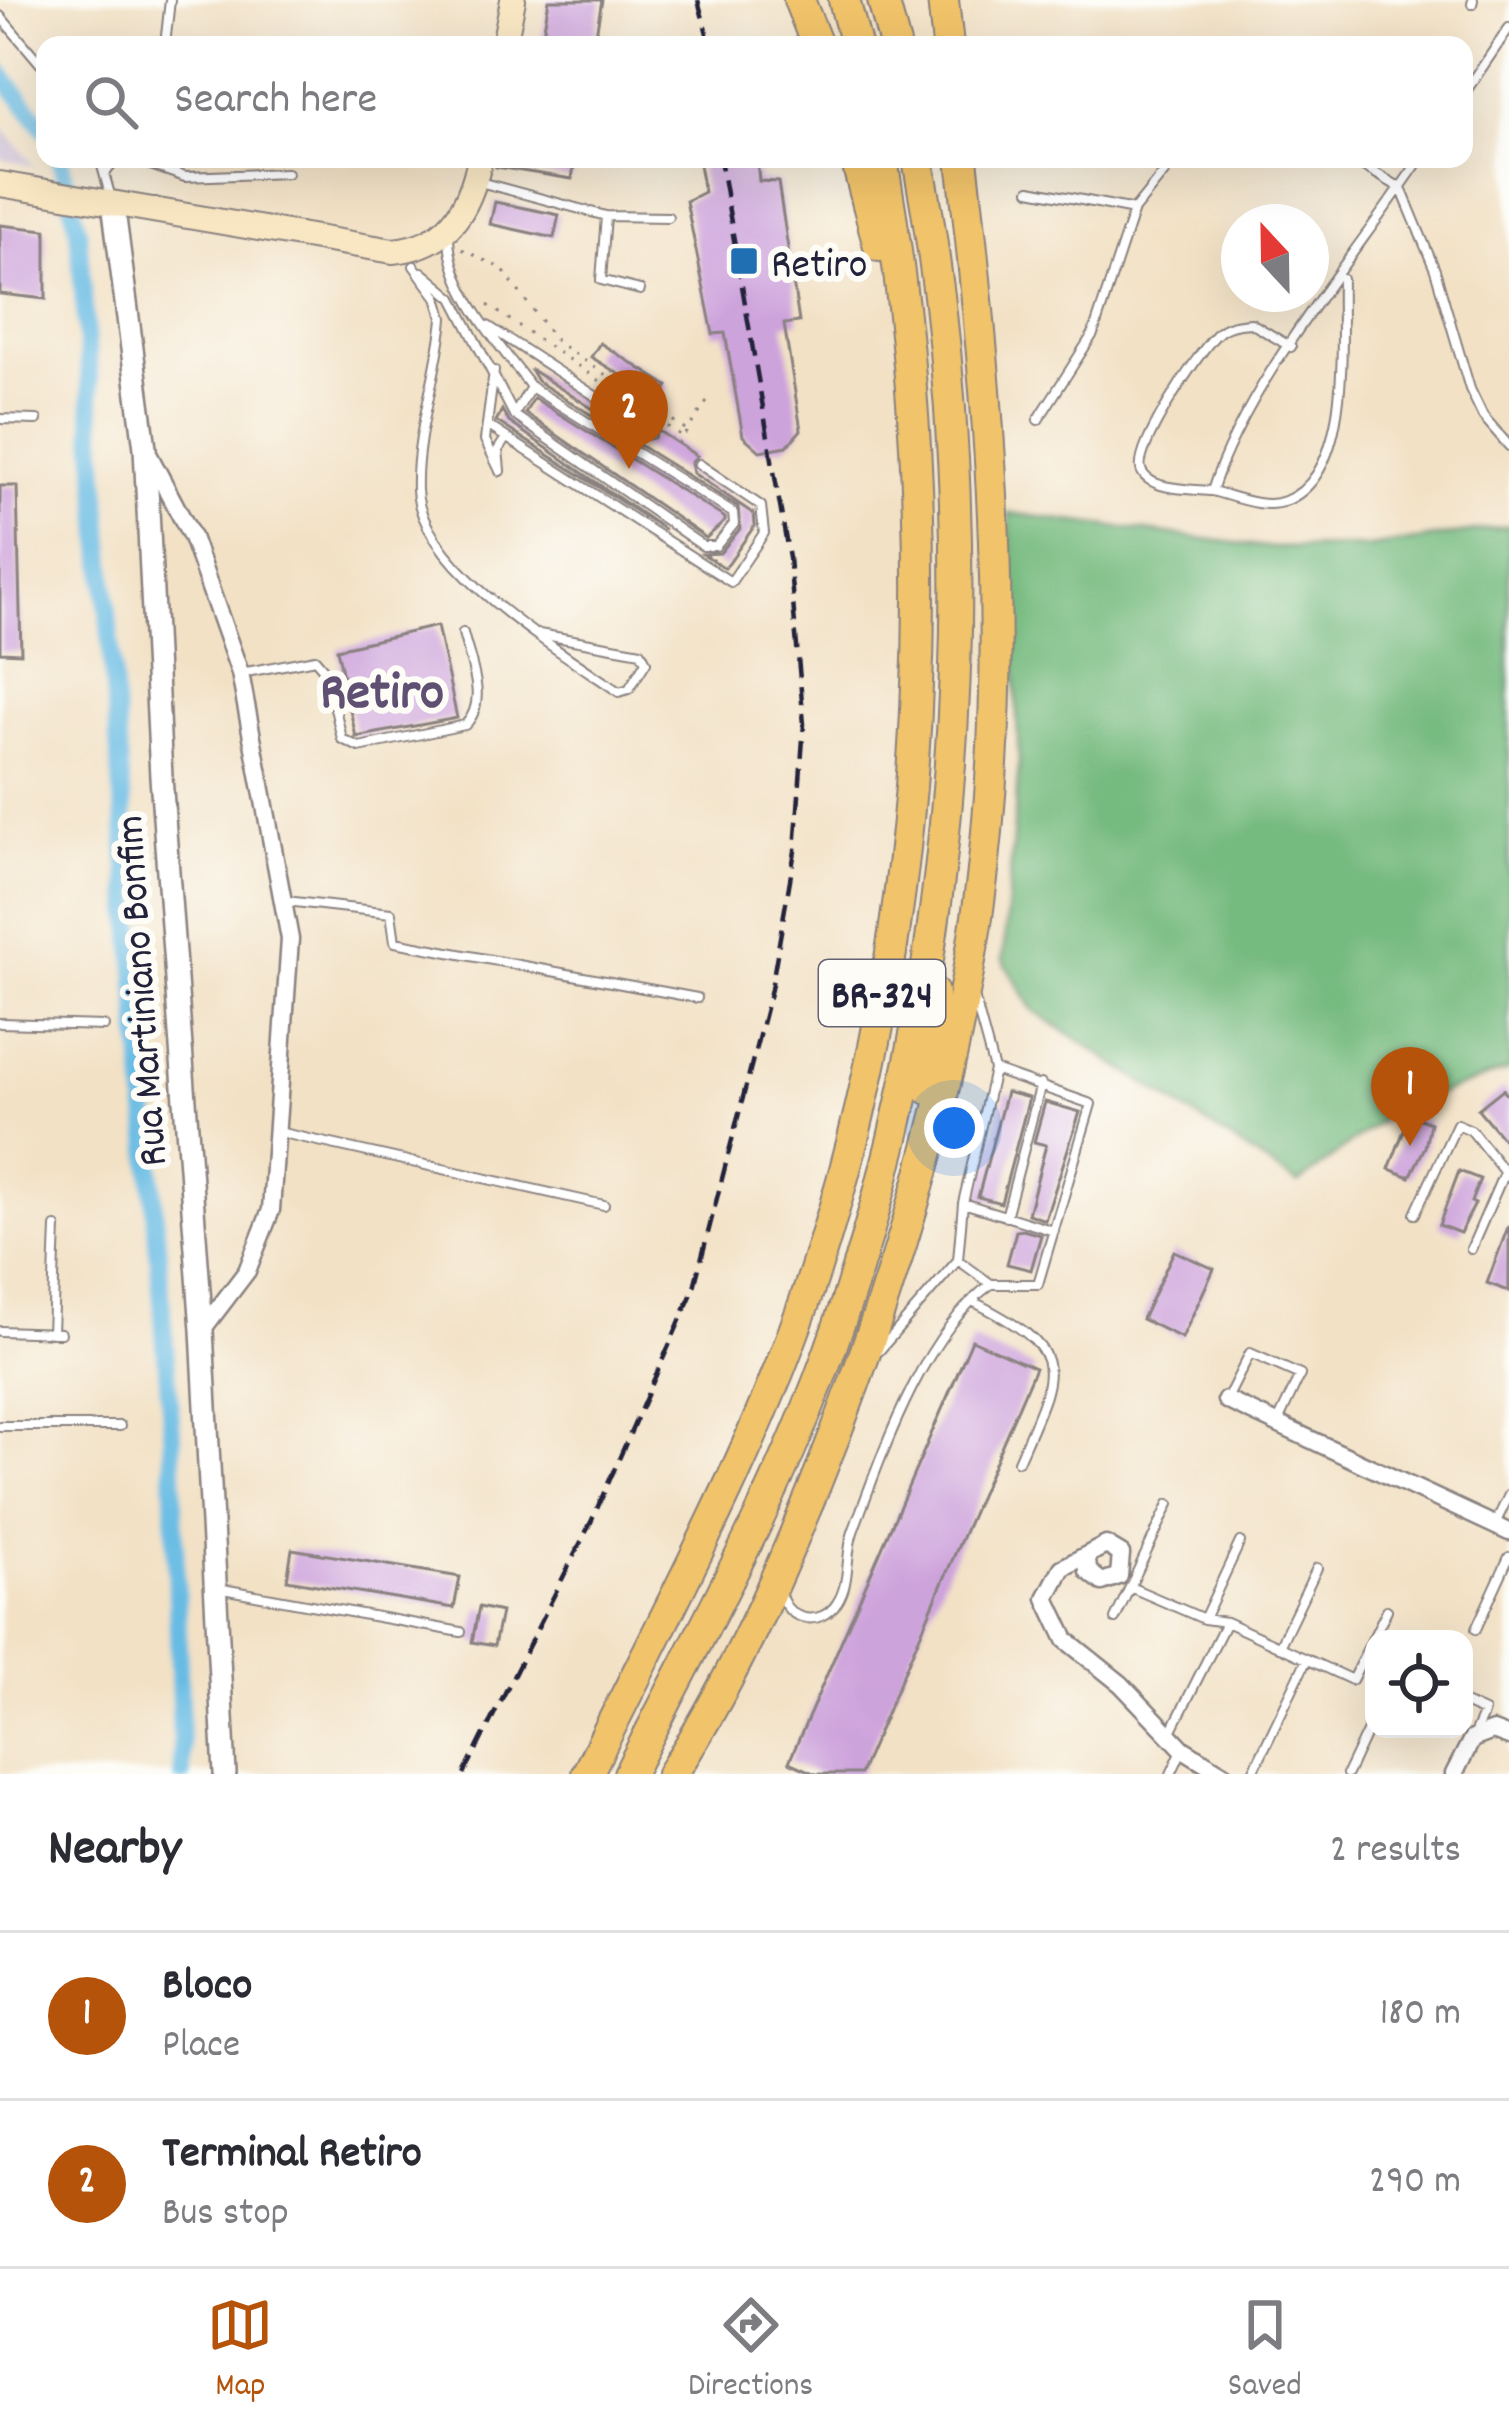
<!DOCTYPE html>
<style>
:root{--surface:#fff;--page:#f7f7f7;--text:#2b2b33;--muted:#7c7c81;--line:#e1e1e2;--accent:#b45309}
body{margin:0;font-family:Dekko,sans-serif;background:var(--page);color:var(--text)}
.controls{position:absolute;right:36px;bottom:36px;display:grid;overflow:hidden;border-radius:24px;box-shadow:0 12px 48px #0002}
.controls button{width:108px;height:108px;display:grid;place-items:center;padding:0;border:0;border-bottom:3px solid var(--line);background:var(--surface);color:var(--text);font:60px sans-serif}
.compass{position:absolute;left:1221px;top:204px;width:108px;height:108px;border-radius:50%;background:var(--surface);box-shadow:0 12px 48px #0002;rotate:338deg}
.you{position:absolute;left:954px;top:1128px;width:42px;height:42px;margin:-30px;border:9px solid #fff;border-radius:50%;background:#1a73e8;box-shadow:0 0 0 18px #1a73e833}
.badge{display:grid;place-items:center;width:78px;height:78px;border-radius:50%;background:var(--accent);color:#fff;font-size:39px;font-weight:700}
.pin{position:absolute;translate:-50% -99px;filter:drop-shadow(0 3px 6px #0008)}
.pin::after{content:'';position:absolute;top:63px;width:42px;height:36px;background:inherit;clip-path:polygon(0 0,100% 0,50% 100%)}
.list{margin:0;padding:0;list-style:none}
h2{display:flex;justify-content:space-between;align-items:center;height:156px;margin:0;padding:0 48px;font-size:51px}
h2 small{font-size:39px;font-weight:400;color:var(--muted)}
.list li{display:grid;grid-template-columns:78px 1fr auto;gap:36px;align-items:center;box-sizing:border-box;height:168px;padding:0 48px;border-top:3px solid var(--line)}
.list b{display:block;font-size:45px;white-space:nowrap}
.list p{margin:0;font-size:39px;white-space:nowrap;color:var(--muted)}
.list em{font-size:39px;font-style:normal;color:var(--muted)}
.icon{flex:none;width:66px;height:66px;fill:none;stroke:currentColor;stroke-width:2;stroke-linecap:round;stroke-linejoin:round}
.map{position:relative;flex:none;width:1509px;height:1774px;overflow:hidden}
.search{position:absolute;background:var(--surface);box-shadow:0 12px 48px #0002;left:36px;right:36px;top:36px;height:132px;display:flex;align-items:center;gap:30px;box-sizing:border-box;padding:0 42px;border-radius:24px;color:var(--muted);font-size:45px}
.sheet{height:492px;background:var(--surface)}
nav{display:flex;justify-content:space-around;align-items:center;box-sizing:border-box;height:168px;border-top:3px solid var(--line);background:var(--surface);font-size:33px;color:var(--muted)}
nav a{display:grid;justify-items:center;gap:6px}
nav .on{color:var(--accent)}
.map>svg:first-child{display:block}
.industrial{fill:#ccbfd4}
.forest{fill:#75ba7e;stroke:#4c6e5c;stroke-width:3}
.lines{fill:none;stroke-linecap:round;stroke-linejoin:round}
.canal{stroke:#67bce4;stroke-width:18}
.building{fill:#cda3dc}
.service-casing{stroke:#8a8280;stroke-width:12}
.minor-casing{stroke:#8a8280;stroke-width:21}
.tertiary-casing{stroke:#8a8280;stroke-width:26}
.secondary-casing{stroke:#8a8280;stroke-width:28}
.motorway-casing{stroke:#8a8280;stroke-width:34}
.path{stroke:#8a8280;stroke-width:3;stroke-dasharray:3 9;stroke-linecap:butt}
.service{stroke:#fff;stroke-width:8}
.minor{stroke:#fff;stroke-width:16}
.tertiary{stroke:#fff;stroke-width:21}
.secondary{stroke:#f9e7c3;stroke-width:24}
.motorway{stroke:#f1c36a;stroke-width:30}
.rail{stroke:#22223b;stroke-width:4.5;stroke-dasharray:18 9;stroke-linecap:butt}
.poi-dot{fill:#1f6fb2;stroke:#fdfcf7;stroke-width:4.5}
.labels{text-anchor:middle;stroke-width:12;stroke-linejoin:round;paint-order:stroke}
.shield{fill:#fdfcf7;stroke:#646373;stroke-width:3}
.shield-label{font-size:39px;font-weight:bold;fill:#22223b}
.poi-label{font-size:42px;fill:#22223b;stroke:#fdfcf7;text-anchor:start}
.street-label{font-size:42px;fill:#22223b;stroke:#fdfcf7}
.district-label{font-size:54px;font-weight:bold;fill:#5e4f73;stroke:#fdfcf7}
</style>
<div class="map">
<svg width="1509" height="1774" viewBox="0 0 1509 1774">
<rect width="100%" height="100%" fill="#fdfcf7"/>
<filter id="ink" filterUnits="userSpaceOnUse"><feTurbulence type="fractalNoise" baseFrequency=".00833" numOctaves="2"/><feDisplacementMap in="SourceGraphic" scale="24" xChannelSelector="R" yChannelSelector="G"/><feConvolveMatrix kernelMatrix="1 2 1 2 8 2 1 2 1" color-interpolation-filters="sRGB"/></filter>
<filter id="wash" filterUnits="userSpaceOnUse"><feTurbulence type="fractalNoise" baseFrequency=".004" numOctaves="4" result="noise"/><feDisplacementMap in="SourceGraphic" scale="48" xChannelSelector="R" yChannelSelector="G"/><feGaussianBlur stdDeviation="2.7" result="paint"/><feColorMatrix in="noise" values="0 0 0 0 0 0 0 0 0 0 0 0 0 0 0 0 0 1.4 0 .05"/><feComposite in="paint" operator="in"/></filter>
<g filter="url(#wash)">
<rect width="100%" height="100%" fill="#f2e1c5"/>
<path class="industrial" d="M0 124 35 166 0 159Z"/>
<path class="forest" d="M1009 513 1273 548 1370 547 1509 526V1070L1397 1108 1298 1184 1033 1010 1003 960 1019 765Z"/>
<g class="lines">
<path class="canal" d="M0 72 45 129
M60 159 78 230 172 1433 182 1774"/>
</g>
<g id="blocks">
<path class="building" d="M549 0H602L594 45H541Z
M497 159H575L572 179 496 167Z
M698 159H757L759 181 778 182 799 322 784 324 801 430 787 446 760 451 743 436 725 333 713 334 686 201 704 192Z
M495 202 559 215 554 238 490 224Z
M0 225 46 230V299L0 294Z
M600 343 668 386 660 399 591 357Z
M530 369 642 440 654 438 657 430 697 456 691 462 693 473 754 514 755 525 725 568 703 554 720 553 740 529 738 507 537 381Z
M534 398 725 518V521L706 538 525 413Z
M502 410 509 422 665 530 496 421Z
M0 486H17L21 653 0 652Z
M437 626 457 718 356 737 337 649Z
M1503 1089 1509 1096V1146L1478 1109Z
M1006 1092 1029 1098 1001 1203 978 1197Z
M1045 1102 1080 1112 1045 1220 1028 1214 1046 1145 1034 1142Z
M1410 1115 1430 1123 1425 1147 1410 1177 1389 1169Z
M1459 1171 1480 1179 1471 1202 1475 1204 1460 1233 1439 1225Z
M1508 1227H1509V1291L1487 1283Z
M1023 1230 1041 1235 1031 1270 1007 1264 1016 1231Z
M1174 1251 1214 1269 1182 1338 1142 1319Z
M972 1340 1035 1368 860 1774H816L789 1762Z
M292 1549 460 1577 454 1608 287 1580Z
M479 1607 501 1612 494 1646 472 1642Z"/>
</g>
</g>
<g filter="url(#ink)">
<use href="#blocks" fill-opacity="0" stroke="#8a8280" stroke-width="3"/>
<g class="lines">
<defs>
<path id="service" d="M1472 4 1473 0
M0 16 45 69
M165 45 170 0
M1464 94 1509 28
M100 159 111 198
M133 159 185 177 287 173
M1351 159 1401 188 1435 270 1470 389 1483 416 1509 446
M105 173 117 159
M476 181 606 216 668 217
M1030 190 1134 210
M606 216 601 280 640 290
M449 237C450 292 500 345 531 387
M414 266 437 297 443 318C438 375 415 433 417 490 420 567 560 651 619 692L629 689 646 662 641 652 539 634
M422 272 453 298 513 413
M488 326 649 431
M1291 347 1251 323C1238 324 1225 325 1216 335 1199 352 1130 453 1142 472 1152 491 1193 489 1212 491 1245 384 1355 255 1420 159
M494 371 485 440 500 471
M531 387 733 513 734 524 716 546H703L514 415Z
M0 419 37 420
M1038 420 1093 334 1134 210 1175 159
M487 425 731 582 764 533 761 506 699 464
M500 470 498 450 506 438
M1212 491C1233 496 1263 510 1285 501 1354 475 1340 338 1342 279
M241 673 315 659 327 673 342 739 359 747 465 725C489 702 470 662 463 633
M286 901 391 913 395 942 697 998
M0 1023 104 1026
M278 1132 604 1205
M963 1203 1054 1231
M1415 1214 1457 1124 1471 1130 1509 1178
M1006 1217 1041 1084
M1471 1249 1504 1173
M958 1260 991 1284
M972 1301C1073 1352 1059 1367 1018 1461
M0 1331 60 1333
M52 1333 56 1227
M879 1351 958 1260 963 1203 994 1070 975 1000
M1227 1399 1250 1353 1300 1375 1278 1422
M0 1426H120
M1495 1524 1509 1495
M1130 1587 1204 1619 1226 1622 1352 1680 1387 1610
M217 1588 461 1632
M781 1595C788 1622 822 1627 837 1603 851 1582 845 1555 853 1532 882 1454 922 1335 991 1284H1038L1091 1104 994 1070
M1115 1619 1169 1504
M1204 1619 1240 1542
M1476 1629 1509 1557
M1279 1647 1317 1568
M1464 1703 1484 1712 1475 1732
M1170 1734 1226 1622
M1171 1774 1182 1750
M1252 1774 1307 1659
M1347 1774 1374 1717"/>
<path id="minor" d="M145 448 192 537 240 673 290 939 271 1210 247 1271 202 1330
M1226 1400 1509 1532
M1087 1559 1088 1571 1102 1582 1119 1576 1121 1554 1106 1545 1062 1568 1046 1598 1066 1640 1121 1684 1183 1749 1224 1774
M1454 1774 1472 1739 1493 1731 1509 1737"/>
<path id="tertiary" d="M113 203 145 448 161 777 202 1330 225 1774"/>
<path id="secondary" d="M504 45 513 0
M0 184 393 251C448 246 469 210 480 159"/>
<path id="motorway" d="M799 0 817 45
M844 0 856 45
M883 0 895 45
M943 0 948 45
M856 159 879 246
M929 1089 933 993
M587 1774C668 1609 758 1446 815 1271 931 913 945 527 882 159
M629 1774C694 1645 766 1517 818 1382 961 1009 991 550 918 159
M672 1774C740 1670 791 1548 836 1432 900 1265 951 1094 977 917 1013 667 991 409 962 159"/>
</defs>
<use href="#service" class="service-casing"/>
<use href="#minor" class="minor-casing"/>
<use href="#tertiary" class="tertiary-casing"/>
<use href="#secondary" class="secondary-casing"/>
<use href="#motorway" class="motorway-casing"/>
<path class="path" d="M462 249 502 269 556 341 688 431
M488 305 683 437
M678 444 711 396"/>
<use href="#service" class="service"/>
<use href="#minor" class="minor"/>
<use href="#tertiary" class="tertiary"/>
<use href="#secondary" class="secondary"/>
<use href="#motorway" class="motorway"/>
<path class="rail" d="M698 0 710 45
M464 1774 592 1520 693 1291 771 989 795 851 804 724 789 558 720 159"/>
</g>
</g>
<rect class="poi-dot" x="729" y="246" width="30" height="30" rx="6"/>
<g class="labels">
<rect class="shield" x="819" y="960" width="126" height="66" rx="9"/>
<g class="shield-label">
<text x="882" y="1007">BR-324</text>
</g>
<g class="poi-label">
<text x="771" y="276">Retiro</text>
</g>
<g class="street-label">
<text transform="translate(138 991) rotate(-94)" y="15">Rua Martiniano Bonfim</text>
</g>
<g class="district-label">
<text x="382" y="707">Retiro</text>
</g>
</g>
</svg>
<div class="controls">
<button><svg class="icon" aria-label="locate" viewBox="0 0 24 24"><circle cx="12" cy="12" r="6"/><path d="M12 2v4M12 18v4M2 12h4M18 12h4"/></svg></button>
</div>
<svg class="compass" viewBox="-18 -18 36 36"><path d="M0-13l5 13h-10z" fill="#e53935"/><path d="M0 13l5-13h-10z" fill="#7c7c81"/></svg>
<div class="you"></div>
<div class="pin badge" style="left:1410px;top:1146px">1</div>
<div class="pin badge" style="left:629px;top:469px">2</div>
<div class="search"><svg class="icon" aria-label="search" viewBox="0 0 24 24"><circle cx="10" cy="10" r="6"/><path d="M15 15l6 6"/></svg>Search here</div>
</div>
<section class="sheet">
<h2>Nearby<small>2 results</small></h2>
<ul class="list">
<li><span class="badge">1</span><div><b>Bloco</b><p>Place</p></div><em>180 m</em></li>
<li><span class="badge">2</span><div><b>Terminal Retiro</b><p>Bus stop</p></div><em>290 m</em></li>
</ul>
</section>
<nav>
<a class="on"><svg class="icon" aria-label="map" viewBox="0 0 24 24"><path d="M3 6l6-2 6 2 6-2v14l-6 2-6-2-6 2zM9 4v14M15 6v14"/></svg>Map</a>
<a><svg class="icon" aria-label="directions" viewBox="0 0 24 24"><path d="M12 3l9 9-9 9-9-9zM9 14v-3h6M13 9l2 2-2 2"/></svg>Directions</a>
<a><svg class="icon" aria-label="saved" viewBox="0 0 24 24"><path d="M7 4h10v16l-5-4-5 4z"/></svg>Saved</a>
</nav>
